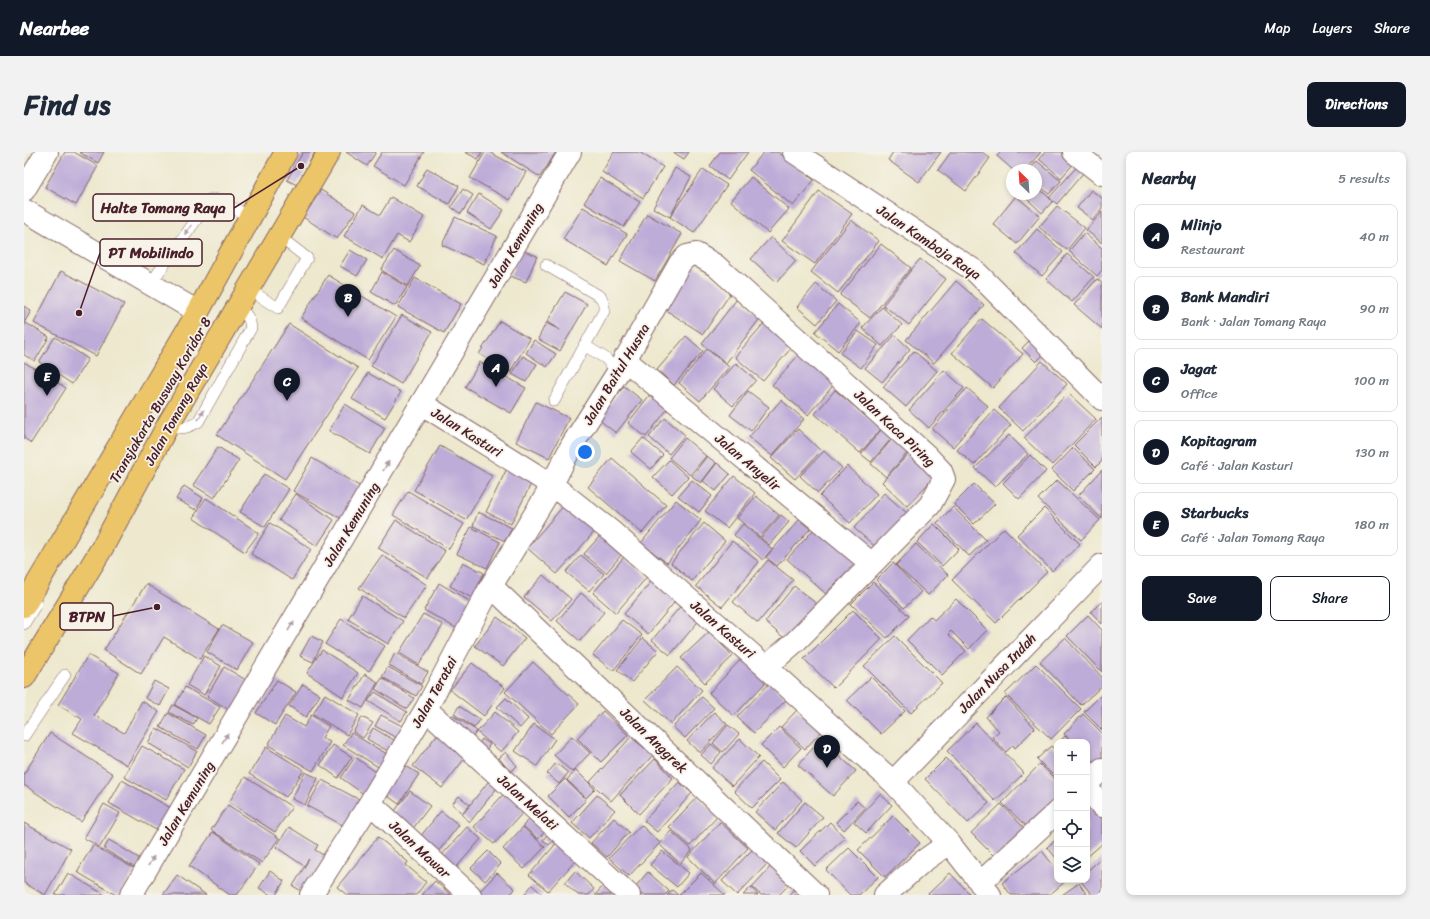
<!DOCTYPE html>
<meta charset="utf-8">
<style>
:root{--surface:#fff;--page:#f2f2f3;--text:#1f2937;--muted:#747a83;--line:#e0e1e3;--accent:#111827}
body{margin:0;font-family:Sriracha,sans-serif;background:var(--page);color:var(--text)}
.controls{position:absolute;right:12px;bottom:12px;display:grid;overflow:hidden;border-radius:8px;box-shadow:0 2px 6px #0003}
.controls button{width:36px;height:36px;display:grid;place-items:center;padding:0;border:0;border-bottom:1px solid var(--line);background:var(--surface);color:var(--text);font:20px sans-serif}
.compass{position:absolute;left:982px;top:12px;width:36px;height:36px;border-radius:50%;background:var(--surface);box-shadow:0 2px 6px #0003;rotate:335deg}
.you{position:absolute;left:561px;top:300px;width:14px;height:14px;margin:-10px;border:3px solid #fff;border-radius:50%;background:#1a73e8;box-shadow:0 0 0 6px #1a73e833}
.badge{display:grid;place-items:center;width:26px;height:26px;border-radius:50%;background:var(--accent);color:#fff;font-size:13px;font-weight:700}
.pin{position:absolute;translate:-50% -33px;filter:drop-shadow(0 1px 2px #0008)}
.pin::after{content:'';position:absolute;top:21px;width:14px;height:12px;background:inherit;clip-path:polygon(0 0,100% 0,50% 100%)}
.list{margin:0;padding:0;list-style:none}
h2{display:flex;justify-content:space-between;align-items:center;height:52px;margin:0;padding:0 16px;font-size:17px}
h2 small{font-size:13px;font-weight:400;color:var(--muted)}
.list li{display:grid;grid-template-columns:26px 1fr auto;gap:12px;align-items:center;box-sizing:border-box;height:64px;margin:0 8px 8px;padding:0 8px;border:1px solid var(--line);border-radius:8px}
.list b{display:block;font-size:15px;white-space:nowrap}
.list p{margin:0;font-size:13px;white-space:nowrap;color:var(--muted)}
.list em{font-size:13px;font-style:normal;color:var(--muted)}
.actions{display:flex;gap:8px;padding:12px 16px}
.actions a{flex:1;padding:9px 0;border:1px solid var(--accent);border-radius:8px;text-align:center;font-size:14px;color:var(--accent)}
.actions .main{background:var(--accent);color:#fff}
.icon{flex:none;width:22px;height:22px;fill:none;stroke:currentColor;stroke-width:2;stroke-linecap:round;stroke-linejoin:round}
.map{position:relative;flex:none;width:1078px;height:743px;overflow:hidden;border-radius:8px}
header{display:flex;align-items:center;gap:24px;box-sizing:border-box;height:56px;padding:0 20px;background:var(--accent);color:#fff}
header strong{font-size:19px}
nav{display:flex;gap:22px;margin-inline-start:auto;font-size:14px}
.intro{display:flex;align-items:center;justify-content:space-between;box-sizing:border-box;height:96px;padding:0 24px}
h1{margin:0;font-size:28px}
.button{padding:10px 18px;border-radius:8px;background:var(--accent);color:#fff;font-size:14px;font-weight:700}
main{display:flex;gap:24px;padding:0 24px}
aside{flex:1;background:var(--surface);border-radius:8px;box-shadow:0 2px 6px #0003}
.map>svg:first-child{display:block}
.building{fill:#bdabd8}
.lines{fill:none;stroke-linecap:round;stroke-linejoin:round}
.service-casing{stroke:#836564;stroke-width:12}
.minor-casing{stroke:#836564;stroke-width:24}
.tertiary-casing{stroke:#836564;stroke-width:24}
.primary-casing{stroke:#836564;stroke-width:24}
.service{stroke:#fff;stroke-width:11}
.minor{stroke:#fff;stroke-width:22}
.tertiary{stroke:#fff;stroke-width:22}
.primary{stroke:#ecc569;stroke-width:22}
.oneway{fill:#ae9aa0}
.labels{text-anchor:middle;stroke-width:3.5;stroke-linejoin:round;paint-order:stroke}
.street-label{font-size:14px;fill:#4a1f2b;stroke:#f7f3e8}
.leader{fill:none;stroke:#4a1f2b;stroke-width:1.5}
.callout-dot{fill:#4a1f2b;stroke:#f7f3e8;stroke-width:1.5}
.callout{fill:#f7f3e8;stroke:#4a1f2b;stroke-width:1.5}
.callout-label{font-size:15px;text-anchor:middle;font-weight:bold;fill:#4a1f2b}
</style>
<header>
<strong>Nearbee</strong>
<nav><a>Map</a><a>Layers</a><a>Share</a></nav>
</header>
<div class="intro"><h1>Find us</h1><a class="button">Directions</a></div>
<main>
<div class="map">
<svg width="1078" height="743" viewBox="0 0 1078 743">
<rect width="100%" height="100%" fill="#f7f3e8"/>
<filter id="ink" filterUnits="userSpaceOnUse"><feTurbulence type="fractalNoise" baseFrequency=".025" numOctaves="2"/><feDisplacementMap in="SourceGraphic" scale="8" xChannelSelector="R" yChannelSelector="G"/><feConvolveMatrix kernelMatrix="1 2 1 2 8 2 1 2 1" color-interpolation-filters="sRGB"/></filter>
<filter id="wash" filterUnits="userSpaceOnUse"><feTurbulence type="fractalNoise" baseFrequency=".012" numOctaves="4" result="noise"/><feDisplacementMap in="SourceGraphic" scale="16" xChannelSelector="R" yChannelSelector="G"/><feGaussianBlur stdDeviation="0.9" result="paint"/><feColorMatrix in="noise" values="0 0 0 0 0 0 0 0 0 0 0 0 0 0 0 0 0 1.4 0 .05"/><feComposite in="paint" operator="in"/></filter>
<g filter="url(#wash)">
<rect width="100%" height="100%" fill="#ede8ce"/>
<g id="blocks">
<path class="building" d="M41 0H50L74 14 52 53 21 35Z
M55 0H80L74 11Z
M279 0H291L273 33 263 28Z
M322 0H352L343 14Z
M358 0H400L380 33 349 14Z
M441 0H458L454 7Z
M461 0H465L502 20 486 48 446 26Z
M477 0H532L516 25Z
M590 0H615L639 15 619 46 578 20Z
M649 0H665L660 7Z
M696 0H724L704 28 686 14Z
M740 0H754L790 28 769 54 725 18Z
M869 0H917L895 30 864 8Z
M927 0H958L966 6 942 39 914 18Z
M977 0H1017L1001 18H989L973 4Z
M1021 0H1043L1053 8 1037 26 1015 7Z
M1013 9 1037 29 1025 42 1012 31V18H1005Z
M1058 9 1065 14 1033 52 1025 46Z
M403 16 435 34 425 52 393 34Z
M651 16 667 25 646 65 629 56Z
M679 17 703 33 670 81 646 65Z
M727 25 765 57 744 81 707 49Z
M576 26 616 50 600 75 560 51Z
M1012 34 1029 49 1018 61 1001 45 1004 42H1012Z
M439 37 449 43 437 62 427 55Z
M297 38 331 60 313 87 279 65Z
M1067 38 1078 46V56L1069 68 1053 56Z
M795 39 828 62 791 112 758 89Z
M455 42 480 58 467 77 443 61Z
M992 44 1016 64 993 92 969 72Z
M367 45 400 65 385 90 373 83 359 107 320 84 339 53 356 63Z
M1033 54 1061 76 1043 98 1015 75Z
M559 55 603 82 584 114 539 87Z
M1078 60V91L1062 78Z
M623 62 658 82 631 129 596 109Z
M431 65 473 84 460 112 418 93Z
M827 68 855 89 814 141 787 120Z
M1013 77 1039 100 1018 124 992 101Z
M1060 81 1078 96V118L1073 124 1045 99Z
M747 85 772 109 753 130 727 107Z
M857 92 887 116 846 166 816 143Z
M326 98 343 108 333 124 316 114Z
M370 98 396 114 384 134 357 118Z
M498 98 513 104 502 130 486 124Z
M1043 102 1070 125 1048 150 1022 127Z
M896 107 922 127 885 173 859 153Z
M667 111 708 139 679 182 637 155Z
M37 119 100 152 72 204 10 171Z
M358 120 383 135 371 154 347 140Z
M304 123 372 165 344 208 277 166Z
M391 126 437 152 420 181 374 155Z
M1073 127 1078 131V177L1050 153Z
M932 129 960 153 910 211 882 188Z
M792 132 812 149 793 172 773 155Z
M541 140 563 152 536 199 514 187 522 171 536 178 523 170Z
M713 147 737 165 702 211 678 192Z
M814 152 837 171 814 199 791 180Z
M0 154 7 159 0 171Z
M858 155 878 173 858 194 838 176Z
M378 163 408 180 377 232 347 214Z
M958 167 999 202 969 236 928 201Z
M476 169 506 187 486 220 455 202Z
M741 170 769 194 739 229 711 205Z
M2 171 25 185 11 209 0 203V175Z
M265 172 334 216 261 327 193 283Z
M834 179 854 193 837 216 816 201Z
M871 183 886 197 858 230 841 216Z
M662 184 679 199 650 233 633 218Z
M1010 184 1024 198 1012 210 998 196Z
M31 185 64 207 48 232 15 210Z
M510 188 532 202 523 215 502 201Z
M683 197 705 215 676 249 655 231Z
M778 199 813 229 784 263 748 233Z
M890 199 913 219 882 255 859 235Z
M499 204 513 212 502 230 488 222Z
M1018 209 1043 232 999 279 975 256Z
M0 210 42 236 7 291 0 286Z
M456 210 502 236 487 261 441 235Z
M712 211 732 228 709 254 689 237Z
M920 218 940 236 905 276 885 258Z
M344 221 377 240 361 266 328 247Z
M600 234 618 248 592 281 574 267Z
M631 236 649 250 622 285 604 271Z
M943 236 964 254 929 295 908 277Z
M811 238 857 277 836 301 791 262Z
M724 239 745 255 727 279 706 263Z
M1044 241 1072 267 1028 313 1000 286Z
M757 248 780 267 748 304 725 285Z
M512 250 545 266 525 306 492 290Z
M321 252 361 276 346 302 305 279Z
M970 258 987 273 950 313 933 298Z
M1078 265V309L1072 315 1050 293Z
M641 266 661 283 645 302 625 285Z
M774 277 797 299 771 327 747 306Z
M857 278 867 287 847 310 837 302Z
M985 283 1004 302 971 335 951 316Z
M619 286 639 303 627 317 607 300Z
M661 286 682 304 666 323 645 306Z
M868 287 884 300 862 325 847 312Z
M416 294 468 324 442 368 390 338Z
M194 295 215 308 190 346 169 333Z
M890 296 915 320 883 354 858 330Z
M1049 296 1071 317 1049 339 1028 318Z
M800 299 818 316 794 341 776 324Z
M1006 303 1022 319 995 347 979 331Z
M683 304 692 311 677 331 668 324Z
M288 306 337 335 318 367 269 339Z
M588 306 642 353 618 381 564 335Z
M645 308 664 325 648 342 629 325Z
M693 311 706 322 692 339 679 329Z
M485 312 511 324 487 372 462 360Z
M823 314 853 342 826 371 796 344Z
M1078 318V367L1054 344Z
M240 322 265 337 241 375 216 360Z
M710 324 731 341 703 376 681 359Z
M668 328 688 344 675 360 654 344Z
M1033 328 1076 368 1057 388 1014 347Z
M950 332 971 352 950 372 930 352Z
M160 334 179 346 172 358 152 347Z
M384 339 440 372 425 397 369 363Z
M860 341 884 362 854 397 830 376Z
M272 342 310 368 293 394 255 368Z
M732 344 755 363 736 385 713 366Z
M182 346 235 381 221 400 169 366Z
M652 348 677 368 643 411 617 391Z
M542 351 572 378 533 422 503 396Z
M929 355 962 388 945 404 913 371Z
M1020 356 1056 392 1028 419 993 383Z
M454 360 488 376 481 389 449 374Z
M757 363 765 370 745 393 737 386Z
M372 368 421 399 404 426 354 396Z
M775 368 786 377 753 414 742 405Z
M246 371 287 397 268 428 227 402Z
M680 371 701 389 668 429 647 411Z
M719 372 748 397 739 408 710 383Z
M910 372 935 397 918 414 893 390Z
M794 373 833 408 802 442 763 407Z
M447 375 476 390 463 416 433 402Z
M980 376 1023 420 972 471 928 428Z
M582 377 604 395 582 421 560 402Z
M708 389 735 410 698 455 672 434Z
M892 392 924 423 904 443 872 413Z
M358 403 403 433 380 466 335 436Z
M557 403 580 422 565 439 542 420Z
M600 405 623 425 592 461 569 441Z
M744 408 769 428 734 471 709 450Z
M439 410 460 421 448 446 426 434Z
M869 411 897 440 880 456 852 428Z
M519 423 547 447 528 469 500 445Z
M630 426 654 446 624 482 600 462Z
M849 430 885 464 863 486 827 452Z
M415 431 447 450 432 476 400 458Z
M122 432 195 477 176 507 140 485 117 522 80 498Z
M770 434 794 453 764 489 741 470Z
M557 441 580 460 556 489 533 469Z
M338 444 379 469 364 492 324 467Z
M932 447 963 478 945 497 927 479 924 482 942 499 918 523 883 488 906 464 910 468Z
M1078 449V472L1067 460Z
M660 450 678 465 646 503 628 488Z
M829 458 858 487 810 536 780 507Z
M399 462 419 473 395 513 375 501Z
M1064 463 1078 478V520L1043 484Z
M473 465 501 486 479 514 451 494Z
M317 467 361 494 345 519 301 492Z
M598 468 618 483 589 519 569 503Z
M198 473 229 490 213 518 183 500Z
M685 480 709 504 681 531 657 506Z
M287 484 299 490 289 510 276 504Z
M871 484 918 531 887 561 840 514Z
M619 486 634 499 608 530 593 518Z
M1041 486 1078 525V534L1057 553 1016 510Z
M298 498 334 521 319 545 283 521Z
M371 501 404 520 397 532 365 513Z
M64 503 95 521 70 563 100 581 118 549 135 560 103 613 49 581 58 567 34 553Z
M180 504 197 514 180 543 163 533Z
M718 506 743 529 710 564 685 541Z
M509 510 555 552 527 582 481 540Z
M448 511 481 536 460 564 426 538Z
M1012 512 1057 557 1027 587 981 542Z
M200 515 227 531 210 561 183 544Z
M364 515 398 534 392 544 358 525Z
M653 515 678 538 647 572 621 548Z
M341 522 354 530 339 556 325 548Z
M847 525 881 559 857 582 823 548Z
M358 526 390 546 383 557 351 537Z
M253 528 272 540 251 573 232 561Z
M130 529 145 537 136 554 121 546Z
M746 531 763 547 730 581 713 565Z
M279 532 296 543 282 565 265 554Z
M161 535 196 555 185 572 151 553Z
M351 540 383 560 377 569 344 549Z
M301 542 335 563 323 583 289 562Z
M1078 542V578L1060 560Z
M678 545 690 556 661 586 649 575Z
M982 545 1011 576 991 596 989 593 982 600 968 585 975 579 962 565Z
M482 546 504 567 496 576 473 555Z
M149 553 173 566 169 573 145 560Z
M435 554 456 568 450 576 430 562Z
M773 558 797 580 781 597 757 575Z
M579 559 604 583 577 610 553 586Z
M471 560 494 580 477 600 453 580Z
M690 560 703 572 676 601 663 589Z
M144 561 182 583 174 597 136 575Z
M1059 562 1078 581V612L1075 615 1063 603V590H1049L1040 582Z
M287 563 305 574 298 586 306 590 289 619 244 593 261 564 280 575Z
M357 563 384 577 378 589 351 574Z
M428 563 453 579 446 589 422 573Z
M338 565 349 571 339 586 329 580Z
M952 571 1000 621 971 649 923 599Z
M510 572 531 587 513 614 491 599Z
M704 573 715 582 699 600 689 591Z
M755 575 777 596 759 615 737 593Z
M132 576 173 599 164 615 124 591Z
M349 576 375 591 369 602 343 587Z
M415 580 444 602 418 636 389 614Z
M26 581 89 622 57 670 0 633V622Z
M327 581 368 605 359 618 319 593Z
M548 584 566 601 548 620 530 603Z
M1041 584 1047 590H1035Z
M607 585 629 603 587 649 566 630Z
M458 587 466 592 461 600 453 595Z
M716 587 735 605 708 634 688 616Z
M797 587 832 619 809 644 774 613Z
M687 592 697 600 687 612 677 603Z
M309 593 328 605 314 626 296 613Z
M118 594 160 617 142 648 100 625Z
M1027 594 1033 600V627L1013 607Z
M242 595 280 618 262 645 225 622Z
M482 600 493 614 486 620 475 606Z
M331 605 356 623 341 643 317 626Z
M1063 605 1074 616 1063 626Z
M922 606 965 651 944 671 901 627Z
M631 607 649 626 615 662 596 643Z
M738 610 756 628 728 656 710 639Z
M377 611 395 622 375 652 358 640Z
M532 611 544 621 535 632 523 622Z
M1016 612 1033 629V648L1005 677 978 651Z
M552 618 571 637 562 646 543 628Z
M281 620 294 626 281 653 268 647Z
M221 625 268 655 251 680 205 650Z
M468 625 476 632 446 670 438 663Z
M541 627 562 648 545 665 524 644Z
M98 628 147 656 134 679 85 651Z
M298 628 336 648 322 675 283 654Z
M655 630 668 641 633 680 620 669Z
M759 630 778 648 751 678 731 660Z
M485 636 505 654 470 692 450 675Z
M386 639 406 654 387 679 367 664Z
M856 642 868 653 842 681 830 670Z
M573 643 591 658 565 686 548 671Z
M435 644 446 653 439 661 428 652Z
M673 645 694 664 666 694 645 675Z
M833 649 841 656 820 678 812 670Z
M781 650 799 665 772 696 754 681Z
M1074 651 1078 656V692L1063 705V660Z
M80 652 96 661 76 695 60 686Z
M977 652 1002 678 973 707 947 681Z
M204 653 255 686 238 711 187 678Z
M417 659 435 673 414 700 395 686Z
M512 660 527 673 514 687 499 674Z
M869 664 896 691 861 725 834 698Z
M590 666 605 680 583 705 567 691Z
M696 670 724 696 691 732 664 705Z
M806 670 821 686 791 714 776 699Z
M0 671 47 697 21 743 0 731Z
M617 673 636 691 647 679 668 698 656 712 635 692 605 724 585 706Z
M265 675 294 693 291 698 306 707 284 743 269 734 285 707 280 714 252 695Z
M443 675 457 687 430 718 416 705Z
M499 675 521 695 500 717 479 697Z
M528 676 535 682 525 693 519 688Z
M189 680 235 712 213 743H206L165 714Z
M354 685 384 710 382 713 402 730 392 743H323L313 735Z
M536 687 556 704 524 739 505 723Z
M1033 687V707L1023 695Z
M85 688 118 708 113 717 80 697Z
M69 693 111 717 96 743H92L53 720Z
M825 696 854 725 835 743H826L802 718Z
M729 697 744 711 713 743 698 729Z
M464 699 477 712 461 729 447 716Z
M638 699 665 721 653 735 626 713Z
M1018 699 1033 718V728L1042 729 1025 743H987L978 731Z
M1078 706V743H1068L1056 728H1063V719Z
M750 711 769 728 755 743H737L728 735Z
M246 719 260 729 252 743H247L235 736Z
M551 719 570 737 565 743H554L541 731Z
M624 720 645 739 641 743H618L610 736Z
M44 721 81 743H31Z
M473 721 491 737 486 743H452Z
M677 721 701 743H655Z
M926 721 947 743H903Z
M153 723 182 743H139Z
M411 729 427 743H398Z
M1055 731 1063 743H1038Z
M581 732 593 743H571Z
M508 733 519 743H500Z
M727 735 734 743H719Z
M770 737 776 743H765Z
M648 738 654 743H643Z"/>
</g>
</g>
<g filter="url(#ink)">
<use href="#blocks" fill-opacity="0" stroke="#836564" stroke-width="1"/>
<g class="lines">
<defs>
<path id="service" d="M522 113 577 145 580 152V159L530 249
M127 131 187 47H191L225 64
M224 137 254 156 283 106 256 85
M560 193 581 206 594 220
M145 271C156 279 163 276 174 270L227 176C226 166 222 160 213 156
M0 472 12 452
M0 584 41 523"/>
<path id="minor" d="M1050 0 1078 22
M0 38 23 0
M600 207 848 412
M398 252 528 333 588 380 742 515 869 630 925 691 966 743
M467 434 792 743
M402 557 605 743
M869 630 1078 413
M1063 632 1078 617
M1063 636 1078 654
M346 651 446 743
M956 731 1033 660
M107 743 546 0
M287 743 346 651 402 557 467 434 522 344 548 293 594 220 656 111 663 104 672 102 691 113 903 304 917 319 920 327 906 353 772 489 742 515
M861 743 898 710 925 691"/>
<path id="tertiary" d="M770 0 951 119 1078 247
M0 58 174 160"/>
<path id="primary" d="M0 454 174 160 262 0
M0 525 78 396 145 271 305 0"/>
</defs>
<use href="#service" class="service-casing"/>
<use href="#minor" class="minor-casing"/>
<use href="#tertiary" class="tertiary-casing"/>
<use href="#primary" class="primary-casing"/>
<use href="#service" class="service"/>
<use href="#minor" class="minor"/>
<use href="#tertiary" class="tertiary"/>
<use href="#primary" class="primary"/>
</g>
<defs><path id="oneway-solid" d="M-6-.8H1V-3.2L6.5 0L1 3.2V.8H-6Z"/></defs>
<g class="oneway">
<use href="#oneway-solid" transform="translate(164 78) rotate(125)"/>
<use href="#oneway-solid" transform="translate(177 263) rotate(-60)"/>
<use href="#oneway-solid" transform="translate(362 314) rotate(-59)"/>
<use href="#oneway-solid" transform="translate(267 474) rotate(-59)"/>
<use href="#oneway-solid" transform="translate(201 586) rotate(-59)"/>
<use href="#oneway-solid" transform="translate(127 709) rotate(-59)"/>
</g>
</g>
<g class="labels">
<g class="street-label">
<text transform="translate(905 90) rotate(34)" y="5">Jalan Kamboja Raya</text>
<text transform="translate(491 93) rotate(-60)" y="5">Jalan Kemuning</text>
<text transform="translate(592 222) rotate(-59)" y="5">Jalan Baitul Husna</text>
<text transform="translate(136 248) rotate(-60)" y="5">Transjakarta Busway Koridor 8</text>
<text transform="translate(152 262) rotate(-61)" y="5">Jalan Tomang Raya</text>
<text transform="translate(871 276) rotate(43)" y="5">Jalan Kaca Piring</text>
<text transform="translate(443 280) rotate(32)" y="5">Jalan Kasturi</text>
<text transform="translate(724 310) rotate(40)" y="5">Jalan Anyelir</text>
<text transform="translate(327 372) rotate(-59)" y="5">Jalan Kemuning</text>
<text transform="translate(699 477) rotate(41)" y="5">Jalan Kasturi</text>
<text transform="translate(973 521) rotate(-46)" y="5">Jalan Nusa Indah</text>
<text transform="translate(410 540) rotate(-61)" y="5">Jalan Teratai</text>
<text transform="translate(630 588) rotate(44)" y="5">Jalan Anggrek</text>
<text transform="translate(504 650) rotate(42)" y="5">Jalan Melati</text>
<text transform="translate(162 651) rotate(-59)" y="5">Jalan Kemuning</text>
<text transform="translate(396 697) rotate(43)" y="5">Jalan Mawar</text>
</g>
</g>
<path class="leader" d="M277 14L210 56M55 161L76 101M133 455L89 464"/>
<g class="callout-dot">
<circle cx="277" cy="14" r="4"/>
<circle cx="55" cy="161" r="4"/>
<circle cx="133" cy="455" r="4"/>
</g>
<g class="callout">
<rect x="69" y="42" width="141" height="27" rx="4"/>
<rect x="76" y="87" width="102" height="27" rx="4"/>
<rect x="36" y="451" width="53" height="27" rx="4"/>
</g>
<g class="callout-label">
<text x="139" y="61">Halte Tomang Raya</text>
<text x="127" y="106">PT Mobilindo</text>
<text x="63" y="470">BTPN</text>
</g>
</svg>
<div class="controls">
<button>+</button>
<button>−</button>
<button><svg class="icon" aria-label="locate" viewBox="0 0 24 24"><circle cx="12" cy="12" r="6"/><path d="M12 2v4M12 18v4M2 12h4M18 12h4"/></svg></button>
<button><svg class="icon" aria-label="layers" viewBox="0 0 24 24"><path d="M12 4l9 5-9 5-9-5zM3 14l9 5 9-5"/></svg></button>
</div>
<svg class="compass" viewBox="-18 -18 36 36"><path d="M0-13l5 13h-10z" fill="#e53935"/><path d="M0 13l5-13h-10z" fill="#747a83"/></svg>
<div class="you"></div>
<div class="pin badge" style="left:472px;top:235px">A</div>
<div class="pin badge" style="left:324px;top:165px">B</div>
<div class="pin badge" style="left:263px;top:249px">C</div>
<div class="pin badge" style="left:803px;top:616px">D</div>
<div class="pin badge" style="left:23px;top:244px">E</div>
</div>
<aside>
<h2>Nearby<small>5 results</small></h2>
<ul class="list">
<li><span class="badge">A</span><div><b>Mlinjo</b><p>Restaurant</p></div><em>40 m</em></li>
<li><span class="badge">B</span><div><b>Bank Mandiri</b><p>Bank · Jalan Tomang Raya</p></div><em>90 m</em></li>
<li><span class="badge">C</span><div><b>Jagat</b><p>Office</p></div><em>100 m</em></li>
<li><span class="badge">D</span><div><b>Kopitagram</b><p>Café · Jalan Kasturi</p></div><em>130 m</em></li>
<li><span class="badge">E</span><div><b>Starbucks</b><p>Café · Jalan Tomang Raya</p></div><em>180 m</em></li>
</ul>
<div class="actions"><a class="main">Save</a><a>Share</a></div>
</aside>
</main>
